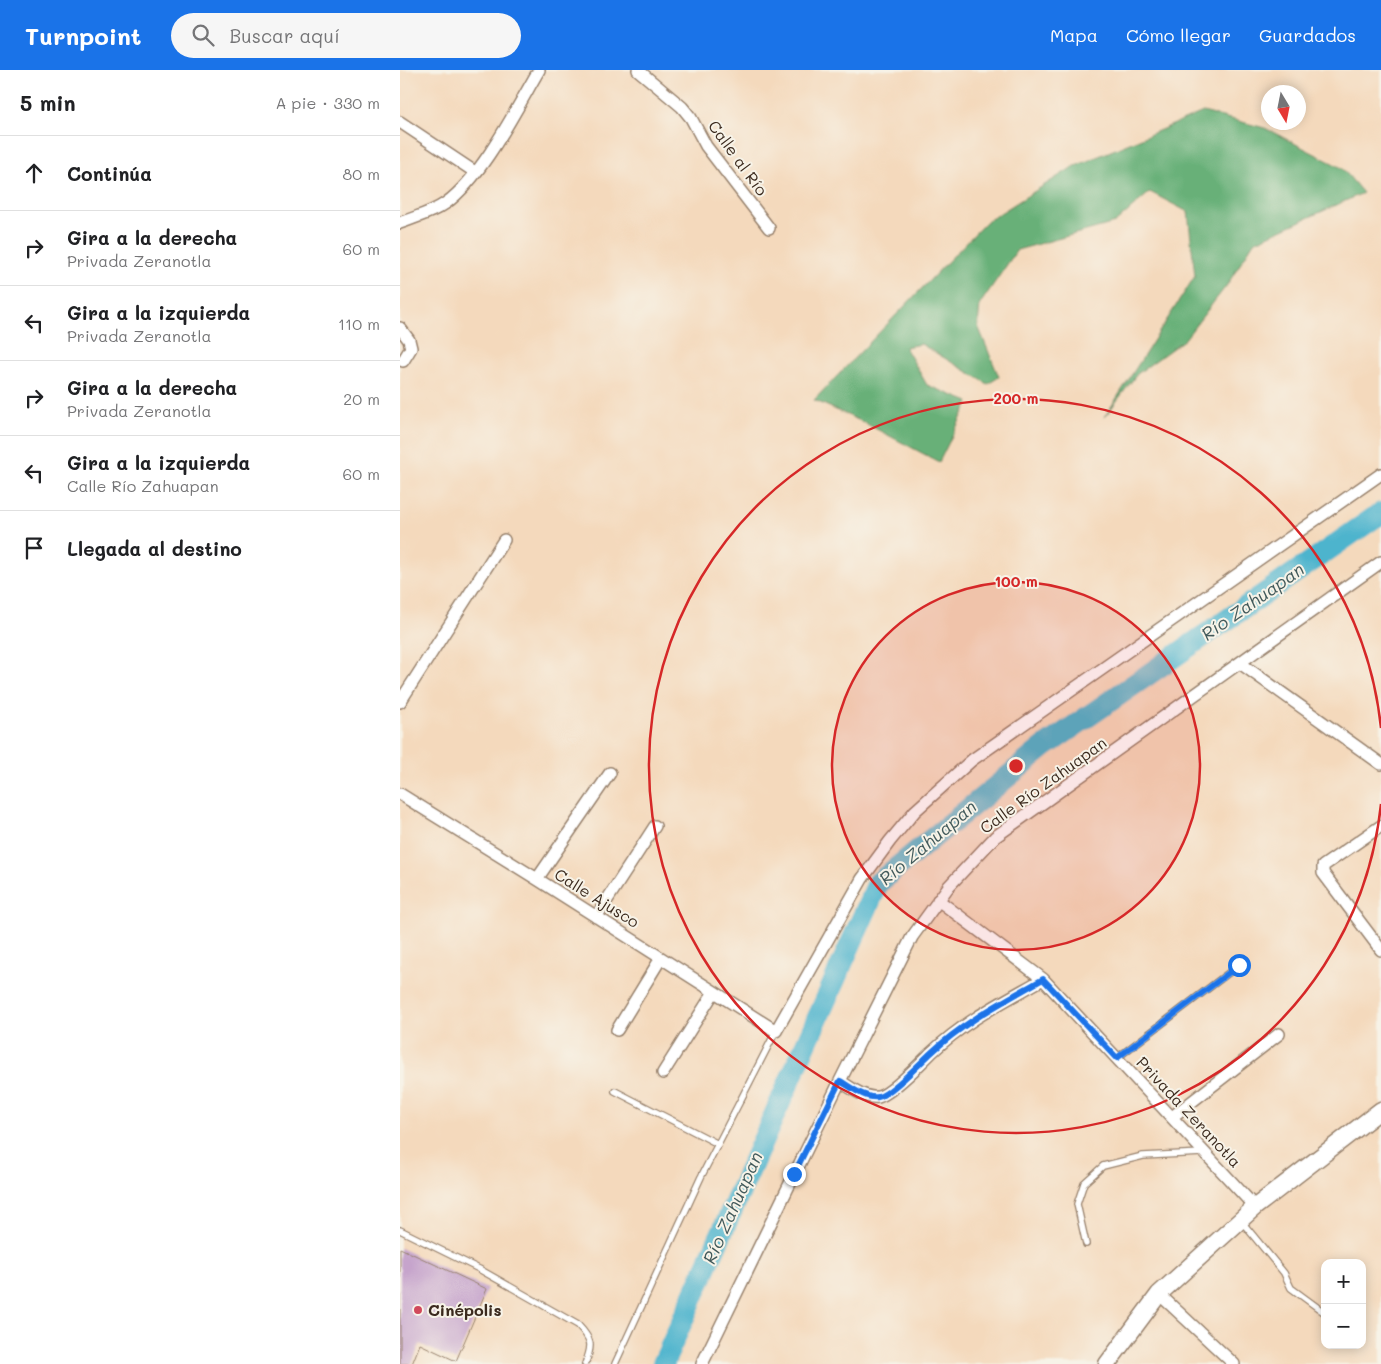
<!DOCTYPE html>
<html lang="es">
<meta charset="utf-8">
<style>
:root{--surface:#fff;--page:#f6f6f6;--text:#202124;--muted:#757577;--line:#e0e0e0;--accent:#1a73e8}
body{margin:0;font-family:Mali,sans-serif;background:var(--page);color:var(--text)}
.controls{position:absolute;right:15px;bottom:15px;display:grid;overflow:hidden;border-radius:10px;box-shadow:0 2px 12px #0003}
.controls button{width:45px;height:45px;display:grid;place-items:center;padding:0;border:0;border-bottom:1px solid var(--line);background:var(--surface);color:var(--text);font:25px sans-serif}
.compass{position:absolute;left:861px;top:15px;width:45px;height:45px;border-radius:50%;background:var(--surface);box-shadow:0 2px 12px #0003;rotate:170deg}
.stop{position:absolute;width:15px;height:15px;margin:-11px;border:4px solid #1a73e8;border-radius:50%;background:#fff}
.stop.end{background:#1a73e8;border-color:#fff;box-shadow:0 1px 5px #0008}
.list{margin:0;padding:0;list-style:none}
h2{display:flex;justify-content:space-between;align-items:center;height:65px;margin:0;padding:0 20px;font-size:21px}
h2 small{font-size:16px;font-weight:400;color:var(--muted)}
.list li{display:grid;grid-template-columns:32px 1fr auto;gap:15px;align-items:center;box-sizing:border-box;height:75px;padding:0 20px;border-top:1px solid var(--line)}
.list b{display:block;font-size:19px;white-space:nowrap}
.list p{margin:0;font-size:16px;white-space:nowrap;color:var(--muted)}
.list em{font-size:16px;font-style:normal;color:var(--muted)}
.icon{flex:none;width:28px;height:28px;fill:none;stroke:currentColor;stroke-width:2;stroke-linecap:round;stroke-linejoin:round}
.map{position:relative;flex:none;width:981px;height:1294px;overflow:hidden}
header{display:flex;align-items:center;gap:30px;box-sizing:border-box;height:70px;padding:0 25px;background:var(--accent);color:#fff}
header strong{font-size:24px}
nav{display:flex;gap:28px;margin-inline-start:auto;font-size:18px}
.search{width:350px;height:45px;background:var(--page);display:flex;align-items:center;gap:12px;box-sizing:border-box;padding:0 18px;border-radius:28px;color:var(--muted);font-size:19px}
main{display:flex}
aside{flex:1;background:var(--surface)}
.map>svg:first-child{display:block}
.forest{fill:#67b078;stroke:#516d4b}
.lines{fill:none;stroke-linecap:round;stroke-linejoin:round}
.river{stroke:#4eb4cd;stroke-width:22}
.building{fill:#c6a4cc}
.service-casing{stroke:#98826d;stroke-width:8}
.minor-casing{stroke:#98826d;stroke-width:14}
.secondary-casing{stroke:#98826d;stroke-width:19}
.service{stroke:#fff;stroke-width:5.5}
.minor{stroke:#fff;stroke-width:11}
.secondary{stroke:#fff;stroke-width:16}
.route{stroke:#1a73e8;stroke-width:6}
.ring{fill:none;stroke:#d62828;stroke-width:2.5}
.poi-dot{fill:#d1495b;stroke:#f7f3e8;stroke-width:2}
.labels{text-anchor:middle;stroke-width:4;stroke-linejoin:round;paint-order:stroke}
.street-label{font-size:16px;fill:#3b2a1e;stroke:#f7f3e8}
.poi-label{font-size:16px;font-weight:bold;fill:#3b2a1e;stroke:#f7f3e8;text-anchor:start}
.water-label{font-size:18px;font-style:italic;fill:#425a5b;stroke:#f7f3e8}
.centre{fill:#d62828;stroke:#f7f3e8;stroke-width:2.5}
.ring-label{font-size:15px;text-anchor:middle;font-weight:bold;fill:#d62828;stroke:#f7f3e8;stroke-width:4;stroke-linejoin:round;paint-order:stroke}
</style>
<header>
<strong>Turnpoint</strong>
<div class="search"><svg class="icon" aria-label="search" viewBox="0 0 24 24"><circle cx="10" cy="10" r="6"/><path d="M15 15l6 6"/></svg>Buscar aquí</div>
<nav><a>Mapa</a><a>Cómo llegar</a><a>Guardados</a></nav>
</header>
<main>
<aside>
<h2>5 min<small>A pie · 330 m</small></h2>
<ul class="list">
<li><svg class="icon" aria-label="ahead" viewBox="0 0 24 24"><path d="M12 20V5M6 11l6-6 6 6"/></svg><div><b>Continúa</b></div><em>80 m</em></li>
<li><svg class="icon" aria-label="right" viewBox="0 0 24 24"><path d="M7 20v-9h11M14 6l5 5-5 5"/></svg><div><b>Gira a la derecha</b><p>Privada Zeranotla</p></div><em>60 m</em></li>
<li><svg class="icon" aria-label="left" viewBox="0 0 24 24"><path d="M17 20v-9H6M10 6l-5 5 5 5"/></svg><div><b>Gira a la izquierda</b><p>Privada Zeranotla</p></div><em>110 m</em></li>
<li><svg class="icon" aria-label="right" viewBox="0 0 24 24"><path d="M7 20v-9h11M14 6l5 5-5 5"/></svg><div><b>Gira a la derecha</b><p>Privada Zeranotla</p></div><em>20 m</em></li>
<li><svg class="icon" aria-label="left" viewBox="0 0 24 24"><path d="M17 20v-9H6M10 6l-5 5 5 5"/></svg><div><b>Gira a la izquierda</b><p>Calle Río Zahuapan</p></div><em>60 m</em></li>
<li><svg class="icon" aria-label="arrive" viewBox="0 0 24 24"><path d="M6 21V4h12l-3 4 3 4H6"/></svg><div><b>Llegada al destino</b></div></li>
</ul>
</aside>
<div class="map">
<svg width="981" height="1294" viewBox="0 0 981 1294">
<rect width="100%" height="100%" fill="#f7f3e8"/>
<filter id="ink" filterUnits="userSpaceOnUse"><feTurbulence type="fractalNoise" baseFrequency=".02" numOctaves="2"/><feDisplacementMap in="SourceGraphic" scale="10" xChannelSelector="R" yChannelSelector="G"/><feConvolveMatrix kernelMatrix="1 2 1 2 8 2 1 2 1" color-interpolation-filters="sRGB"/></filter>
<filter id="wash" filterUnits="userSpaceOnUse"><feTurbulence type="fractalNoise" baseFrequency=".0096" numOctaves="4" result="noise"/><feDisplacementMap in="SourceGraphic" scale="20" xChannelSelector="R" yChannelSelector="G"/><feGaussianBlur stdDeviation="1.12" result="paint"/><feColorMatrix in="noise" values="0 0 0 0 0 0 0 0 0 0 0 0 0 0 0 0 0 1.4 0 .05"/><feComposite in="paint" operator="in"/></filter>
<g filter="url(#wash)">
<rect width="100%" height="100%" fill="#f4d9bc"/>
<path class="forest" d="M803 42 865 58 942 98 963 123 854 172 827 215 785 269 737 304 704 348 795 206 788 142 750 122 715 153 617 180 580 234 578 256 599 307 588 314 521 274 505 277 527 315 569 332 539 392 465 353 414 330 586 152 673 97Z"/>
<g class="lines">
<path class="river" d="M263 1294 478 813 644 677 981 443"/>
</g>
<g id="blocks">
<path class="building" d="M0 1178 87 1219 56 1291 20 1274 12 1294H0Z"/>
</g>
</g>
<g filter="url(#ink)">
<use href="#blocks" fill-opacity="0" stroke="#98826d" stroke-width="1"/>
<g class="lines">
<defs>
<path id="service" d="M717 988 839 895
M215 1021 318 1074
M842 1152 884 1203 891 1218 925 1243
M0 1160 79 1199 178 1255C192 1270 193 1275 185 1294
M686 1174 677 1134 684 1113 703 1096 743 1086 803 1083
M215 1294 301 1107 376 961"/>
<path id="minor" d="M238 0 282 37 291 48 306 76 369 158
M0 52 75 102
M0 153C15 147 32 143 46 133 83 106 116 39 139 0
M0 258 9 270 11 278 3 291
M840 593 981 694
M0 632 104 470
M0 724 137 809 376 961 462 809 490 771 515 741 572 690 981 404
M981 756 923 796V803L981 880
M137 809 210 703
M538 830 643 909 855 1137
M196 847 255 756
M217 960 261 888
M263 1003 314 922
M440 1011C451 1018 465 1029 478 1027 490 1025 521 993 531 983 566 950 603 932 643 909
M772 1047 879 964
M759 1224 834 1294
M302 1294 440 1011 512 867 549 816 595 767 981 492"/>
<path id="secondary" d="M707 1294 759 1224 855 1137 981 1040"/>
</defs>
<use href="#service" class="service-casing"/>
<use href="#minor" class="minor-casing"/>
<use href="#secondary" class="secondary-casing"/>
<use href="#service" class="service"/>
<use href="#minor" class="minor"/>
<use href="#secondary" class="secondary"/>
</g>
</g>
<g class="lines" filter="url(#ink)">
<path class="route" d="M394 1104 440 1011C451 1017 465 1029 478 1027 490 1025 521 992 531 983 565 951 603 932 643 909L717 988 839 895"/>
</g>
<circle cx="616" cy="696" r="184" fill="#d62828" fill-opacity=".12"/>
<g class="ring">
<circle cx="616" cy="696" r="184"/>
<path d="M981 734A367 367 0 1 1 981 658"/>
</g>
<circle class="poi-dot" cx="18" cy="1240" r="5"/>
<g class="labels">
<g class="street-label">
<text transform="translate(338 88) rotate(54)" y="6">Calle al Río</text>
<text transform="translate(643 715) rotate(-36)" y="6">Calle Río Zahuapan</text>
<text transform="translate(197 828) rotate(32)" y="6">Calle Ajusco</text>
<text transform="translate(789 1042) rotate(47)" y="6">Privada Zeranotla</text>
</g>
<g class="poi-label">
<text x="28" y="1246">Cinépolis</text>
</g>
<g class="water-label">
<text transform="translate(853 532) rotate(-35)" y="6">Río Zahuapan</text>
<text transform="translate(528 773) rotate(-40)" y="6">Río Zahuapan</text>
<text transform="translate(333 1138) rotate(-66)" y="6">Río Zahuapan</text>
</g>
</g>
<circle cx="616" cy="696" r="8" class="centre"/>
<g class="ring-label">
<text x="616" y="334">200 m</text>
<text x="616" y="517">100 m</text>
</g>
</svg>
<div class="controls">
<button>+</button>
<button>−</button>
</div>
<svg class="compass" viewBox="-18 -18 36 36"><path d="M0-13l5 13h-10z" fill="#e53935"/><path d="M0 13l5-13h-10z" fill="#757577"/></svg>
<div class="stop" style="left:839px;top:895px"></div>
<div class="stop end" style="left:394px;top:1104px"></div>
</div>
</main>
